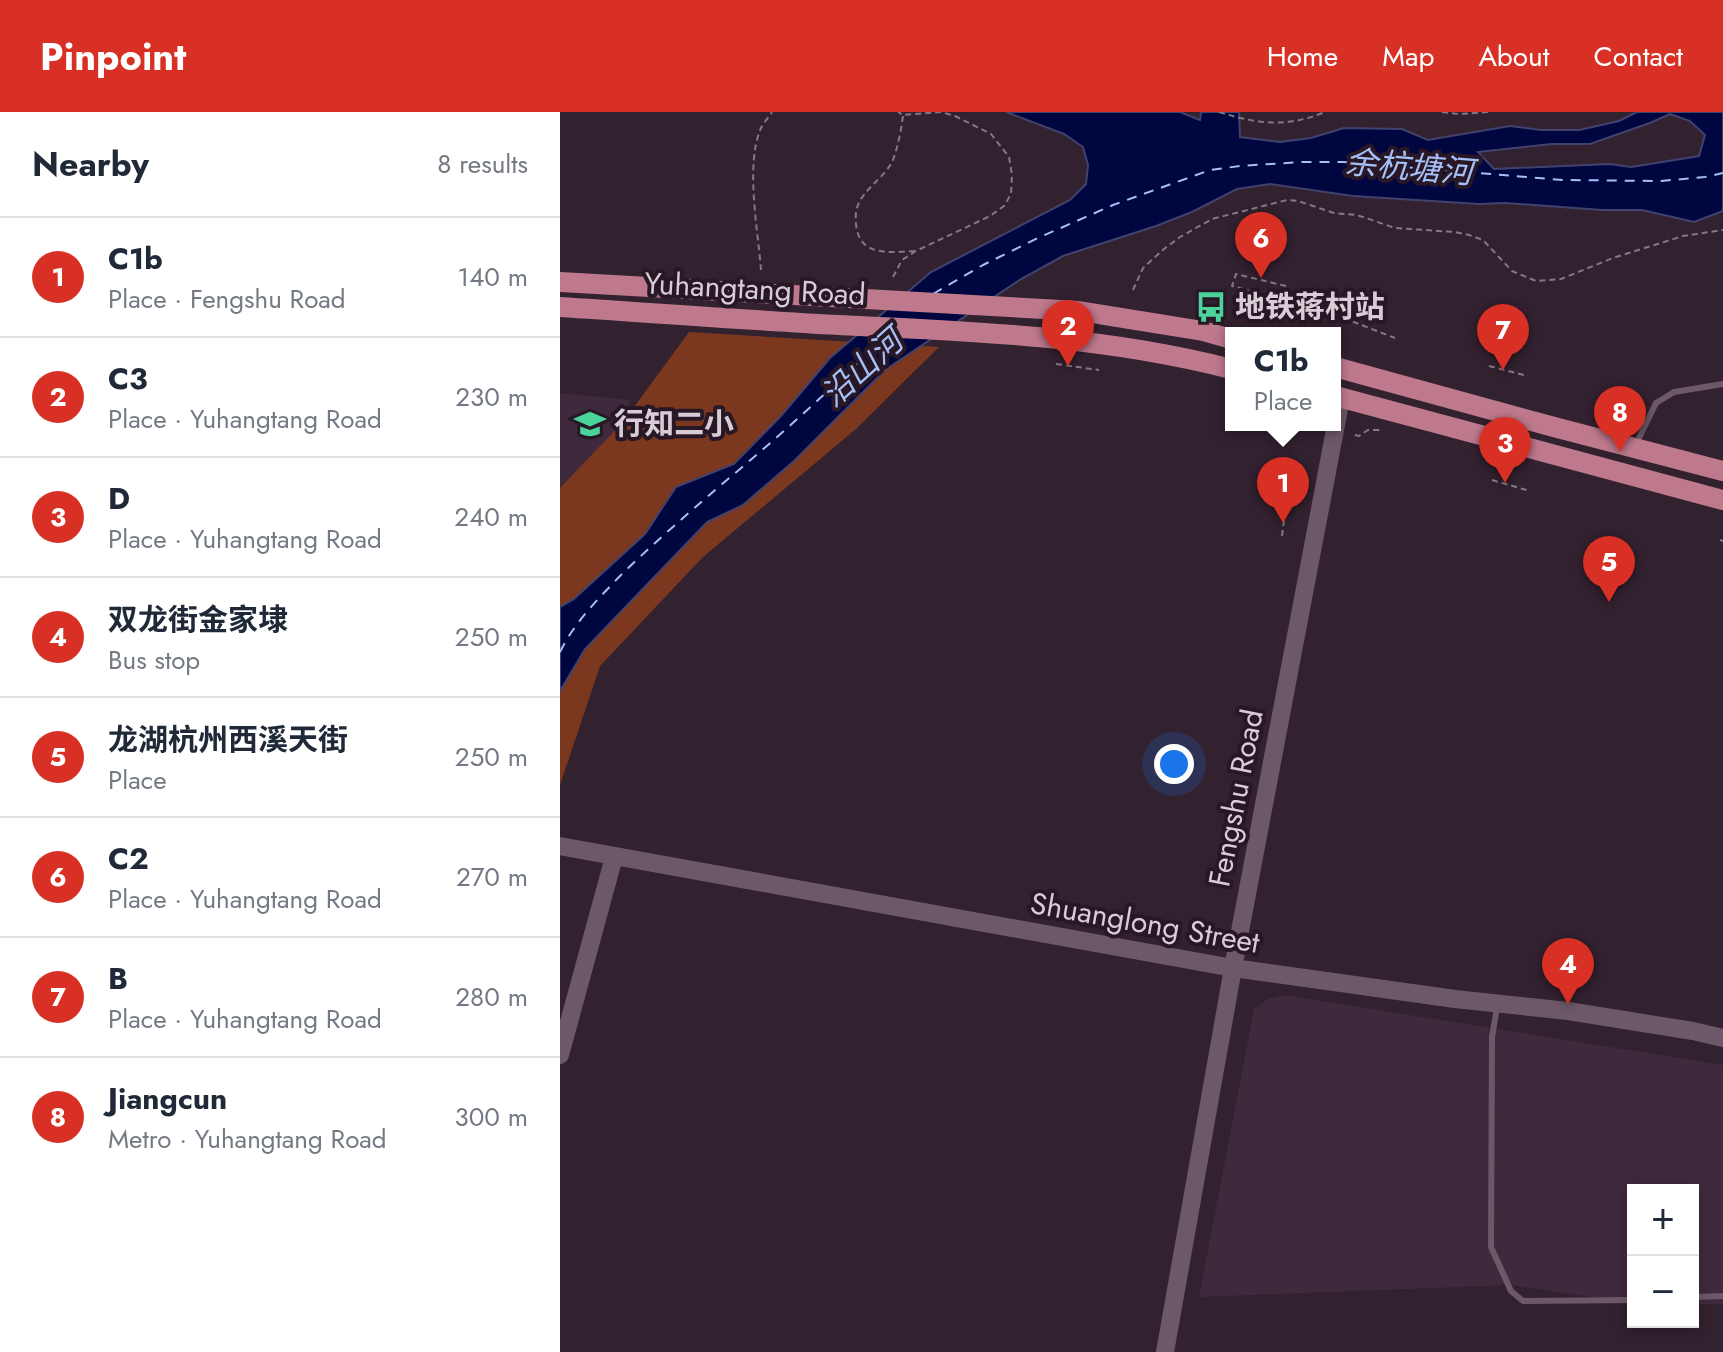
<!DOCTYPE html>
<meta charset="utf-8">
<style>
:root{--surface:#fff;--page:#f2f2f3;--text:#1f2937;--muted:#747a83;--line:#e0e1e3;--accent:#d93025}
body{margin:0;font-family:Jost,"Noto Sans SC",sans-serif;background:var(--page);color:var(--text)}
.controls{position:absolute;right:24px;bottom:24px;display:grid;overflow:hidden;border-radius:0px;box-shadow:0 4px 12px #0003}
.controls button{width:72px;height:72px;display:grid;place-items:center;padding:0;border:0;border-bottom:2px solid var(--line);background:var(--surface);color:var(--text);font:40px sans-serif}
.you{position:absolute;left:614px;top:652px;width:28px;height:28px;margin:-20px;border:6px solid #fff;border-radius:50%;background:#1a73e8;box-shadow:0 0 0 12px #1a73e833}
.badge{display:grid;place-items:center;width:52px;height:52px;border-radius:50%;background:var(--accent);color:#fff;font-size:26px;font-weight:700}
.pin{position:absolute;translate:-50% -66px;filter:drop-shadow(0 2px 4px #0008)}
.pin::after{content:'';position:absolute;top:42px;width:28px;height:24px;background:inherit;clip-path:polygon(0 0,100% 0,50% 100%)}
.popup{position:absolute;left:665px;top:215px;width:116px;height:104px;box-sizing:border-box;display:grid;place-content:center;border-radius:0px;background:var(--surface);filter:drop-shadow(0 2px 6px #0005);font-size:26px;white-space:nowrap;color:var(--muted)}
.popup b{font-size:30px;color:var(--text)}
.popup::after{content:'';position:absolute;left:50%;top:100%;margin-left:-16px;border:16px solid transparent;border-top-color:var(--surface)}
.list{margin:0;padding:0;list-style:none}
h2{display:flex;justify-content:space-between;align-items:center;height:104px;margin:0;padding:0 32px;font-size:34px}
h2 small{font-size:26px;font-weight:400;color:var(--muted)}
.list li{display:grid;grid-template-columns:52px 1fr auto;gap:24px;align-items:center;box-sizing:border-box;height:120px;padding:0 32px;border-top:2px solid var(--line)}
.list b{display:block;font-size:30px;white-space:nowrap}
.list p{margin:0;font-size:26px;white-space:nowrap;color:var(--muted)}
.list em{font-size:26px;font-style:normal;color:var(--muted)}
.map{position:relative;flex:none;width:1163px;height:1240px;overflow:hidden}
header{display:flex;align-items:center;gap:48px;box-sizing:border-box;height:112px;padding:0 40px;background:var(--accent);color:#fff}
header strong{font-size:38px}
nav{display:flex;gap:44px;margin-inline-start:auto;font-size:28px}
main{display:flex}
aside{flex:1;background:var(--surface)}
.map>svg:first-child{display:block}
.built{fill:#3f293c}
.green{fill:#7b381f}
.water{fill:#000640;stroke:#41426d;stroke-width:2;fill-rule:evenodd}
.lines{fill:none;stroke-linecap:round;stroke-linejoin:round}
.ferry{stroke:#a5c0f6;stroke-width:2;stroke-dasharray:10 8;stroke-linecap:butt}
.path{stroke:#867883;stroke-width:2;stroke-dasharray:6 4;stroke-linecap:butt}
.lane{stroke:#6c5868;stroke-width:6}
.secondary{stroke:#6c5868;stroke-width:18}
.primary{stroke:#bf798d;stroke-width:20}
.labels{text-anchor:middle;stroke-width:8;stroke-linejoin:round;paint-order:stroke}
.street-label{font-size:30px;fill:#d8cdd6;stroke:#281826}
.poi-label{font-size:30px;font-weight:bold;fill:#d8cdd6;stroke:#281826;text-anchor:start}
.water-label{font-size:32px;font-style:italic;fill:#a5c0f6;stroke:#281826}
</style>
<header>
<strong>Pinpoint</strong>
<nav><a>Home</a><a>Map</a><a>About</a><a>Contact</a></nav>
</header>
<main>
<aside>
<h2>Nearby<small>8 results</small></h2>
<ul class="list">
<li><span class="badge">1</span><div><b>C1b</b><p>Place · Fengshu Road</p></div><em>140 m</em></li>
<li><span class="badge">2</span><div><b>C3</b><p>Place · Yuhangtang Road</p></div><em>230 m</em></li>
<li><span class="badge">3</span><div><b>D</b><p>Place · Yuhangtang Road</p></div><em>240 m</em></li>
<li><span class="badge">4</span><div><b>双龙街金家埭</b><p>Bus stop</p></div><em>250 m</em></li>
<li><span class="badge">5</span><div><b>龙湖杭州西溪天街</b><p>Place</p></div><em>250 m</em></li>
<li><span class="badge">6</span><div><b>C2</b><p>Place · Yuhangtang Road</p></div><em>270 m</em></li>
<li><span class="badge">7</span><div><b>B</b><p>Place · Yuhangtang Road</p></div><em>280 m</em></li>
<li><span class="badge">8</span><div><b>Jiangcun</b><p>Metro · Yuhangtang Road</p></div><em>300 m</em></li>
</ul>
</aside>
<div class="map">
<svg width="1163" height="1240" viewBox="0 0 1163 1240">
<rect width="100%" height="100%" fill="#32212f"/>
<path class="built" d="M0 281 71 288 49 335 0 381Z
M724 883 1163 953V1192H1133V1078H1073V1191L950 1173 639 1185 694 897 708 887Z"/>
<path class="green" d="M129 220 379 235 296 317 143 445 40 554 0 673V376L63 310Z"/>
<path class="water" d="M446 0H620L640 8 641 0H679L680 25 720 30 751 26 784 16 842 17 868 28 950 14 981 18H1019L1059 9 1077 0H1163V99L1134 110 1082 98H1042L945 91 919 92 793 84 710 72 677 77 632 100 596 114 503 144 461 167 325 258 234 349 183 393 147 410 25 537 0 579V495L14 487 85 422 116 375 174 352 221 304 270 246 371 160 510 88 526 72 528 53 523 35 504 22ZM1110 2 1130 9 1145 23 1139 44 1071 55 1049 52 934 57 918 40 992 32H1030L1090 11Z"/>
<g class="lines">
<path class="ferry" d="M373 182 423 153 478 126 553 93 650 58 680 54 742 50H783L1003 68 1101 69 1145 65 1163 61
M0 540C14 511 38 487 60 464 105 420 153 380 201 339 244 302 285 263 327 224"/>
<path class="path" d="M659 0C698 12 726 16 765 0
M882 0 899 2 929 0
M343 4C341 19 338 34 333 48 326 63 310 73 301 87 296 95 295 103 296 112 299 146 331 140 356 139
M201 158C198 118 185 52 201 16 204 10 209 5 212 0
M333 165 342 148 356 139 430 104 444 94 451 82 452 63 449 45 431 22 395 4 381 0 343 3 338 0
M726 174 676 162 672 174 773 202 835 226
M573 178 583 156 604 137 620 125 652 107 727 88 738 89 774 101 797 103 835 116 895 120 909 123 923 128 952 159 976 169 1001 167 1053 146 1123 124 1163 118
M496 252 539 258
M929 254 968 264
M795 323 799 324 808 318H819L820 316
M932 368 970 379
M722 424 727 385
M1160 428 1163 429"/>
<path class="lane" d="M1076 332 1096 291 1114 280 1163 272
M937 895 932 925 931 1135 951 1179 963 1189 1073 1188
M1133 1185 1163 1184"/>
<path class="secondary" d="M0 734 673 856 895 887 1008 899 1133 919 1163 926
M0 943 54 745
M605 1240 673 856 781 286"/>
<path class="primary" d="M0 170 519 199 643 219 671 227
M0 195C93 201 186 208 279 213 410 219 543 224 671 257
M775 255 994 315 1163 359
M775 284 1163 388"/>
</g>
<defs>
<symbol id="bus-bare" viewBox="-9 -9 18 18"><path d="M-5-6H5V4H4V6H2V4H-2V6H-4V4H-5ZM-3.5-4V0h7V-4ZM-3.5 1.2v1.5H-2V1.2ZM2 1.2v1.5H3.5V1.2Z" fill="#4ad49c" stroke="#281826" stroke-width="2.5" paint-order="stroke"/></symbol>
<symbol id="school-bare" viewBox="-9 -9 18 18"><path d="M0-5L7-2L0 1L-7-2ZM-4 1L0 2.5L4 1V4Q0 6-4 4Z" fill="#4ad49c" stroke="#281826" stroke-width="2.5" paint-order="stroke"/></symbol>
</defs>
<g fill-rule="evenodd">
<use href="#bus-bare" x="629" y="173" width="44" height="44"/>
<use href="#school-bare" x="8" y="290" width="44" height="44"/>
</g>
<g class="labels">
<g class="street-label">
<text transform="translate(195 177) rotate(3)" y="10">Yuhangtang Road</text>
<text transform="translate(676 686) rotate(-79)" y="10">Fengshu Road</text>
<text transform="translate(585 811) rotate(10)" y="10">Shuanglong Street</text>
</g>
<g class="poi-label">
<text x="675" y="205">地铁蒋村站</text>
<text x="54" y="322">行知二小</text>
</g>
<g class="water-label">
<text transform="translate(849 55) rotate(5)" y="11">余杭塘河</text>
<text transform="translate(302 256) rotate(-42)" y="11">沿山河</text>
</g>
</g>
</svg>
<div class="controls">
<button>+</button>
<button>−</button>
</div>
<div class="you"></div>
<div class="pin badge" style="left:723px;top:411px">1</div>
<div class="popup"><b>C1b</b>Place</div>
<div class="pin badge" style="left:508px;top:254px">2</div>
<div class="pin badge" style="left:945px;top:371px">3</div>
<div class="pin badge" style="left:1008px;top:892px">4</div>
<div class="pin badge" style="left:1049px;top:490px">5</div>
<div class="pin badge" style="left:701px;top:166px">6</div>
<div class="pin badge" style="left:943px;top:258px">7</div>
<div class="pin badge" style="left:1060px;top:340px">8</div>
</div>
</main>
